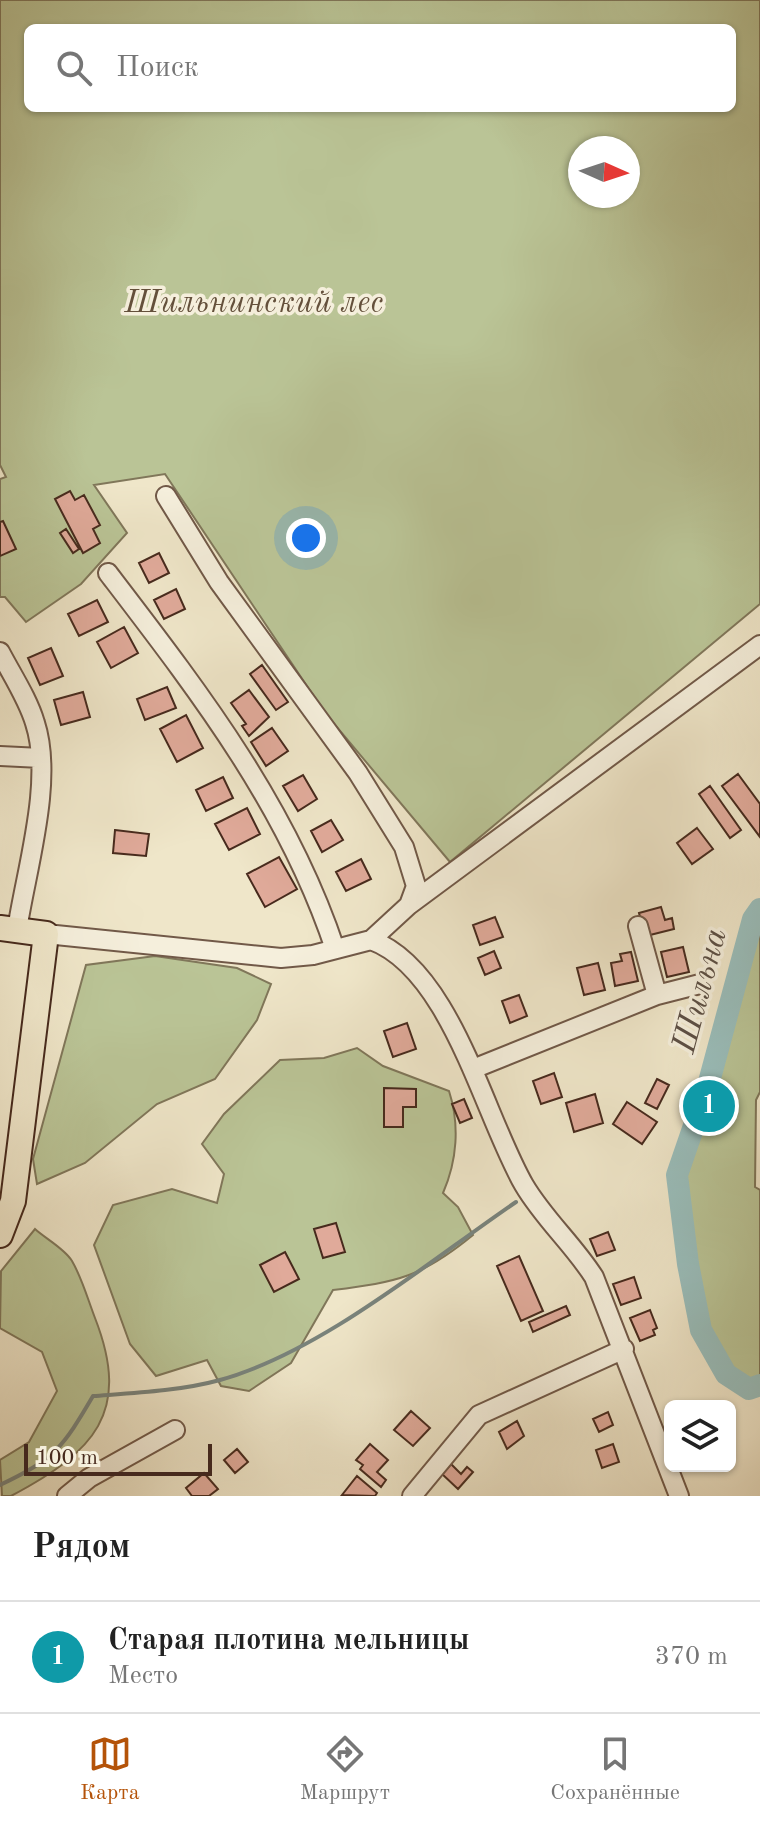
<!DOCTYPE html>
<html lang="ru">
<meta charset="utf-8">
<style>
:root{--surface:#fff;--page:#f2f2f2;--text:#222;--muted:#767676;--line:#e0e0e0;--accent:#b45309}
body{margin:0;font-family:"Old Standard TT",serif;background:var(--page);color:var(--text)}
.controls{position:absolute;right:24px;bottom:24px;display:grid;overflow:hidden;border-radius:12px;box-shadow:0 2px 6px #0004}
.controls button{width:72px;height:72px;display:grid;place-items:center;padding:0;border:0;border-bottom:2px solid var(--line);background:var(--surface);color:var(--text);font:40px sans-serif}
.compass{position:absolute;left:568px;top:136px;width:72px;height:72px;border-radius:50%;background:var(--surface);box-shadow:0 2px 6px #0004;rotate:93deg}
.scale{position:absolute;left:24px;bottom:20px;width:188px;box-sizing:border-box;padding-left:8px;border:4px solid #472a1d;border-top:0;font-size:22px;line-height:28px;white-space:nowrap;color:#472a1d;-webkit-text-stroke:6px #f5efdc;paint-order:stroke}
.you{position:absolute;left:306px;top:538px;width:28px;height:28px;margin:-20px;border:6px solid #fff;border-radius:50%;background:#1a73e8;box-shadow:0 0 0 12px #1a73e833}
.badge{display:grid;place-items:center;width:52px;height:52px;border-radius:50%;background:var(--accent);color:#fff;font-size:26px;font-weight:700}
.pin{position:absolute;translate:-50% -50%;border:4px solid #fff;box-shadow:0 2px 8px #0006}
.list{margin:0;padding:0;list-style:none}
h2{display:flex;justify-content:space-between;align-items:center;height:104px;margin:0;padding:0 32px;font-size:34px}
h2 small{font-size:26px;font-weight:400;color:var(--muted)}
.list li{display:grid;grid-template-columns:52px 1fr auto;gap:24px;align-items:center;box-sizing:border-box;height:112px;padding:0 32px;border-top:2px solid var(--line)}
.list b{display:block;font-size:30px;white-space:nowrap}
.list p{margin:0;font-size:26px;white-space:nowrap;color:var(--muted)}
.list em{font-size:26px;font-style:normal;color:var(--muted)}
.icon{flex:none;width:44px;height:44px;fill:none;stroke:currentColor;stroke-width:2;stroke-linecap:round;stroke-linejoin:round}
.map{position:relative;flex:none;width:760px;height:1496px;overflow:hidden}
.search{position:absolute;background:var(--surface);box-shadow:0 2px 6px #0004;left:24px;right:24px;top:24px;height:88px;display:flex;align-items:center;gap:20px;box-sizing:border-box;padding:0 28px;border-radius:12px;color:var(--muted);font-size:30px}
.sheet{height:216px;background:var(--surface)}
nav{display:flex;justify-content:space-around;align-items:center;box-sizing:border-box;height:112px;border-top:2px solid var(--line);background:var(--surface);font-size:22px;color:var(--muted)}
nav a{display:grid;justify-items:center;gap:4px}
nav .on{color:var(--accent)}
.map>svg:first-child{display:block}
.green{fill:#bac496;stroke:#80775a;stroke-width:2;fill-rule:evenodd}
.lines{fill:none;stroke-linecap:round;stroke-linejoin:round}
.stream{stroke:#79837c;stroke-width:4}
.river{stroke:#9abebb;stroke-width:22}
.building{fill:#e0aa9a;stroke:#472a1d;stroke-width:2}
.minor-casing{stroke:#715948;stroke-width:22}
.major-casing{stroke:#472a1d;stroke-width:28}
.minor{stroke:#f5efdc;stroke-width:18}
.major{stroke:#efe6c9;stroke-width:24}
.labels{text-anchor:middle;stroke-width:7;stroke-linejoin:round;paint-order:stroke}
.park-label{font-size:32px;font-style:italic;fill:#64503b;stroke:#f5efdc}
.water-label{font-size:34px;font-style:italic;fill:#5c4f44;stroke:#f5efdc}
</style>
<div class="map">
<svg width="760" height="1496" viewBox="0 0 760 1496">
<rect width="100%" height="100%" fill="#efe6c9"/>
<filter id="stains"><feTurbulence type="fractalNoise" baseFrequency=".0025" numOctaves="4"/><feColorMatrix values="0 0 0 0 .2 0 0 0 0 .09 0 0 0 0 .02 0 0 0 .5 -.17"/></filter>
<radialGradient id="worn" r=".72"><stop offset=".6" stop-color="#630" stop-opacity="0"/><stop offset="1" stop-color="#630" stop-opacity=".3"/></radialGradient>
<path class="green" d="M0 0H760V604L450 862 325 713 165 474 94 485 127 533 81 584 26 622 5 597H0V479L6 477 0 465ZM28 28H732V108H28ZM580 148H628V196H580Z
M760 909V1092L756 1100 755 1187 760 1190V1385L749 1389 726 1374 701 1330 688 1263 677 1175 709 1082 753 919Z
M155 956 237 968 271 984 257 1020 215 1079 157 1104 85 1163 37 1184 33 1159 86 965Z
M357 1048 383 1066 449 1091C460 1125 457 1161 443 1193L458 1207 473 1235C422 1277 398 1282 333 1290L291 1363 249 1391 221 1386 207 1360 156 1376 130 1344 94 1245 113 1205 172 1189 217 1203 224 1174 202 1144 224 1114 280 1060 324 1058Z
M35 1229C46 1239 65 1249 72 1261 82 1278 88 1300 95 1318 132 1413 94 1452 11 1496H2L0 1460 29 1442 57 1391 42 1352 0 1328 1 1271Z"/>
<g class="lines">
<path class="stream" d="M0 1485C55 1459 63 1447 93 1396 134 1393 180 1391 220 1380 321 1352 428 1262 516 1202"/>
<path class="river" d="M760 909 753 919 709 1082 677 1175 688 1264 701 1330 726 1374 749 1389 760 1385"/>
</g>
<path class="building" d="M70 491 75 500 84 495 100 525 93 529 100 543 83 553 55 499Z
M3 521 16 549 0 556V522Z
M66 529 79 549 73 553 60 533Z
M159 553 169 573 149 583 139 563Z
M176 589 185 609 164 619 154 600Z
M97 600 108 622 79 636 68 614Z
M124 627 138 653 111 668 97 642Z
M51 648 63 676 40 685 28 658Z
M262 665 288 702 276 710 250 674Z
M167 687 176 708 145 720 137 699Z
M249 690 269 717 249 736 242 726 246 724 231 703Z
M83 692 90 717 61 725 54 700Z
M186 715 203 748 177 762 160 729Z
M272 728 288 751 266 766 251 742Z
M738 774 760 804V837L722 786Z
M303 775 317 799 298 811 283 786Z
M223 777 233 798 206 811 196 790Z
M710 786 741 830 730 838 699 794Z
M247 808 260 834 229 850 215 824Z
M331 820 343 840 322 852 311 831Z
M697 828 713 849 692 864 677 843Z
M115 830 149 834 146 856 113 853Z
M279 857 297 889 265 907 247 874Z
M361 859 371 879 346 891 336 872Z
M661 907 665 920 672 918 674 929 650 935 648 927 643 928 639 913Z
M495 917 503 937 480 945 473 925Z
M683 947 689 972 667 977 661 952Z
M494 951 501 968 485 975 478 958Z
M631 952 638 981 615 986 611 963 622 961 620 954Z
M598 963 605 990 584 995 577 968Z
M519 995 527 1016 510 1023 502 1001Z
M407 1023 416 1049 393 1057 384 1031Z
M554 1073 562 1097 541 1104 533 1081Z
M657 1079 669 1085 657 1109 645 1103Z
M384 1088 416 1089V1107H403V1127H384Z
M595 1094 603 1123 574 1132 566 1103Z
M464 1099 472 1118 460 1123 452 1104Z
M627 1102 657 1122 642 1144 613 1124Z
M336 1223 345 1252 323 1258 314 1229Z
M608 1232 615 1250 597 1256 590 1239Z
M285 1252 299 1279 274 1292 260 1265Z
M519 1256 543 1311 521 1321 497 1266Z
M634 1277 641 1298 621 1305 613 1284Z
M566 1306 570 1315 533 1332 529 1322Z
M650 1310 657 1328 653 1330 655 1335 640 1341 630 1318Z
M411 1411 430 1428 413 1446 394 1430Z
M608 1412 613 1425 599 1432 593 1419Z
M517 1421 524 1436 507 1449 499 1432Z
M370 1444 388 1460 377 1472 386 1480 381 1487 360 1469 363 1465 356 1460Z
M613 1444 619 1462 602 1468 596 1450Z
M237 1449 248 1462 235 1473 224 1460Z
M451 1464 461 1474 467 1467 473 1472 458 1489 442 1474Z
M204 1473 218 1489 209 1496H192L186 1488Z
M357 1476 377 1493 375 1496 342 1495Z"/>
<g class="lines">
<defs>
<path id="minor" d="M166 496 219 582 358 773 404 847 416 886 409 905
M108 573C199 692 287 805 335 949
M0 652C12 675 28 699 35 723 54 781 26 870 17 930
M0 756 41 758
M638 926 657 995
M46 934 281 958 313 955 371 940 409 905 760 645
M371 940C451 969 484 1116 524 1185 544 1219 573 1244 594 1277L679 1496
M473 1069 657 995 700 984
M67 1496 89 1478 175 1430
M412 1496 479 1415 624 1349"/>
<path id="major" d="M0 928 46 934 13 1201 0 1235"/>
</defs>
<use href="#minor" class="minor-casing"/>
<use href="#major" class="major-casing"/>
<use href="#minor" class="minor"/>
<use href="#major" class="major"/>
</g>
<g class="labels">
<g class="park-label">
<text x="254" y="312">Шильнинский лес</text>
</g>
<g class="water-label">
<text transform="translate(698 990) rotate(-75)" y="12">Шильна</text>
</g>
</g>
<rect width="100%" height="100%" filter="url(#stains)"/>
<rect width="100%" height="100%" fill="url(#worn)"/>
</svg>
<div class="controls">
<button><svg class="icon" aria-label="layers" viewBox="0 0 24 24"><path d="M12 4l9 5-9 5-9-5zM3 14l9 5 9-5"/></svg></button>
</div>
<svg class="compass" viewBox="-18 -18 36 36"><path d="M0-13l5 13h-10z" fill="#e53935"/><path d="M0 13l5-13h-10z" fill="#767676"/></svg>
<div class="scale">100 m</div>
<div class="you"></div>
<div class="pin badge" style="left:709px;top:1106px;background:#0f9aa8">1</div>
<div class="search"><svg class="icon" aria-label="search" viewBox="0 0 24 24"><circle cx="10" cy="10" r="6"/><path d="M15 15l6 6"/></svg>Поиск</div>
</div>
<section class="sheet">
<h2>Рядом<small></small></h2>
<ul class="list">
<li><span class="badge" style="background:#0f9aa8">1</span><div><b>Старая плотина мельницы</b><p>Место</p></div><em>370 m</em></li>
</ul>
</section>
<nav>
<a class="on"><svg class="icon" aria-label="map" viewBox="0 0 24 24"><path d="M3 6l6-2 6 2 6-2v14l-6 2-6-2-6 2zM9 4v14M15 6v14"/></svg>Карта</a>
<a><svg class="icon" aria-label="directions" viewBox="0 0 24 24"><path d="M12 3l9 9-9 9-9-9zM9 14v-3h6M13 9l2 2-2 2"/></svg>Маршрут</a>
<a><svg class="icon" aria-label="saved" viewBox="0 0 24 24"><path d="M7 4h10v16l-5-4-5 4z"/></svg>Сохранённые</a>
</nav>
